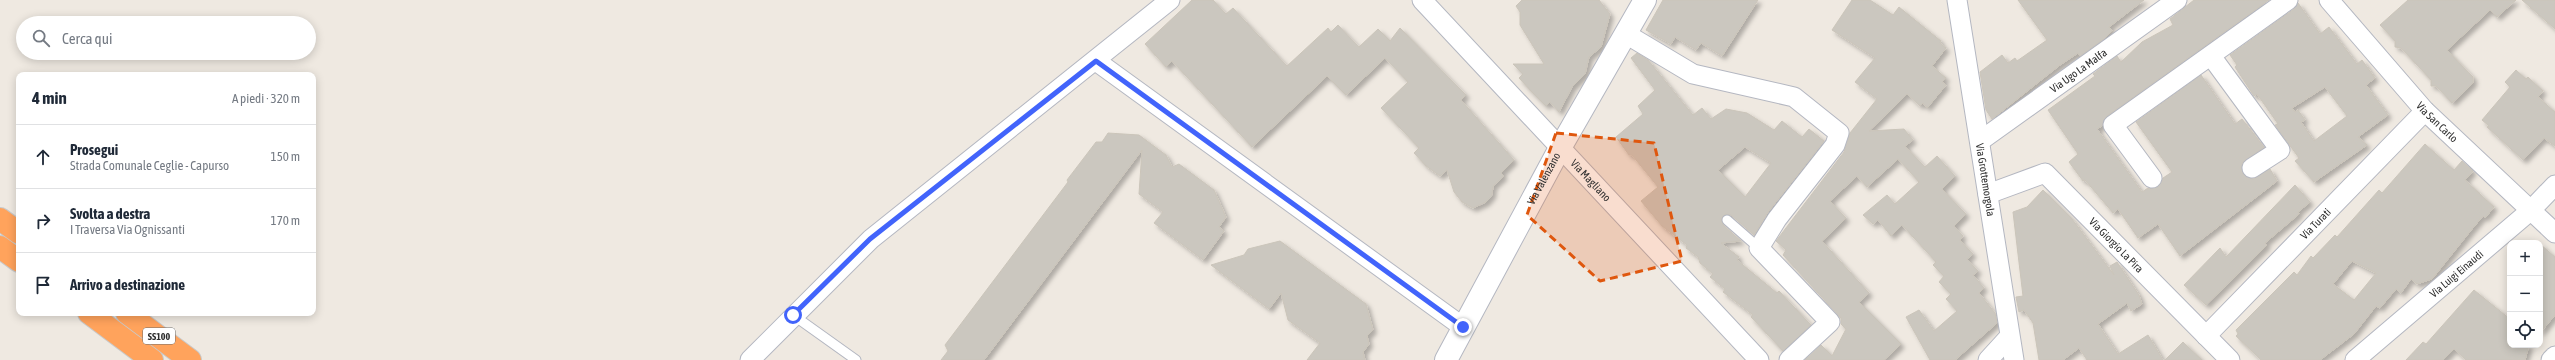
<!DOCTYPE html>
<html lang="it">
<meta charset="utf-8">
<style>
:root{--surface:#fff;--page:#f2f2f3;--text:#1f2937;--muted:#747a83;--line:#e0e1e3}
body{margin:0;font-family:"Asap Condensed",sans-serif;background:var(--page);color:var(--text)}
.controls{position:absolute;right:12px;bottom:12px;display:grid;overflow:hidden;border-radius:8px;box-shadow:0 2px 10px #0003}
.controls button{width:36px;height:36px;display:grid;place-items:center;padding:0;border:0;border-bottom:1px solid var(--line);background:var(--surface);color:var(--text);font:20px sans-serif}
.stop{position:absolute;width:12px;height:12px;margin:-9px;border:3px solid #4264fb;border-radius:50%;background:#fff}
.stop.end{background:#4264fb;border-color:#fff;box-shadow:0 1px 4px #0008}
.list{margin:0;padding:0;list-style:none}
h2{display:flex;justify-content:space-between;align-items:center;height:52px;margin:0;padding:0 16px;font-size:17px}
h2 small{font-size:13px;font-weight:400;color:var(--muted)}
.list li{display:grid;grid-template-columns:26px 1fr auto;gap:12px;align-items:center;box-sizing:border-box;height:64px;padding:0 16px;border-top:1px solid var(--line)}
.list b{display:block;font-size:15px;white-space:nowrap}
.list p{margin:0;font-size:13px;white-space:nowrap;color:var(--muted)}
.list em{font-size:13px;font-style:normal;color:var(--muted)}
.icon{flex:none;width:22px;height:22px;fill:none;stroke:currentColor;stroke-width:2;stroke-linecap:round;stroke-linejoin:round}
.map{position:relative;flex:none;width:2555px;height:360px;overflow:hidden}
.search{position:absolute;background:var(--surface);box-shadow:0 2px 10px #0003;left:16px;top:16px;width:300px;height:44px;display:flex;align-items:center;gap:10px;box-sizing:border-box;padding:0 14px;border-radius:22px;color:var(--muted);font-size:15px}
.panel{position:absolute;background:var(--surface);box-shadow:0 2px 10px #0003;left:16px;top:72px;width:300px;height:244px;border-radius:8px}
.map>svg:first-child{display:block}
.building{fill:#cbc7bf;stroke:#cbc5ba;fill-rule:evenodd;filter:url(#shadow)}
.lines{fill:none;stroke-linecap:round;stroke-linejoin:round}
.lane-casing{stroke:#b4b7c1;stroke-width:11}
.street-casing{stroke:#b4b7c1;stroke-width:21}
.secondary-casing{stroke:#b4b7c1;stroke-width:24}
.highway-casing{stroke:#c9c9c9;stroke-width:24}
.lane{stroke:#fff;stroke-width:9}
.street{stroke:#fff;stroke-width:19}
.secondary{stroke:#fff;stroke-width:22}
.highway{stroke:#ffa35c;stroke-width:22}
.route{stroke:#4264fb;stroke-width:5}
.marked{fill:#df570e;fill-opacity:0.2;stroke:#df570e;stroke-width:3;stroke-dasharray:8 5;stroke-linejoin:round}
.labels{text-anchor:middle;stroke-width:4;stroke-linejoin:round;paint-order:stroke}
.shield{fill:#fff;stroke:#6d6d6d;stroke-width:1}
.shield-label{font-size:10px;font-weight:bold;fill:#2e2e2e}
.street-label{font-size:11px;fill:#2e2e2e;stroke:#fff}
</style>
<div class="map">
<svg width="2555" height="360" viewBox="0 0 2555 360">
<defs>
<filter id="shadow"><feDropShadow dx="3.5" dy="3.5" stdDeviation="2" flood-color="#0004"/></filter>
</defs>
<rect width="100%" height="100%" fill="#efe9e1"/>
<path class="building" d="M1192 0H1213L1226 14 1233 8 1287 66 1328 28 1331 32 1338 25 1359 47 1378 29 1390 41 1400 28 1466 95 1461 100 1514 160 1501 173 1504 176 1493 186 1492 195 1486 202 1473 208 1462 202 1454 192 1447 170 1440 176 1426 166 1414 153 1419 148 1381 108 1408 82 1385 58 1346 95 1327 76 1252 147 1172 61 1166 67 1145 44Z
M1522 0H1599L1610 14 1601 47 1589 57 1585 74 1572 87 1559 112 1550 102 1546 106 1530 90 1519 78 1523 74 1513 64H1544L1520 25V12L1516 6Z
M1663 0H1758L1722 56 1701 43 1696 50 1675 37 1671 44 1646 30Z
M1852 0H1870L1893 15 1899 7 1941 41 1940 43 1946 48 1932 66 1946 78 1942 82 1946 85 1927 108 1923 103 1920 106 1907 94 1869 131 1904 129 1913 140 1905 146 1925 167 1937 156 1955 176 1942 189 1966 214 1954 226 1963 236 1960 240 1973 254 1967 259 1978 271 1973 275 1984 288 1979 293 1995 313 1997 323 1955 360H1930L1906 317 1919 310 1934 331 1957 311 1946 299 1951 294 1939 282 1944 276 1933 265 1936 262 1902 225 1891 236 1878 220 1873 224 1863 215 1887 195 1895 204 1919 182 1898 159 1867 187 1857 176 1830 201 1846 218 1822 241 1869 293 1859 302 1901 344 1884 360H1805L1821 345 1832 356 1846 329 1841 324V318L1783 255 1786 250 1776 241 1844 152 1850 133 1877 99 1855 82 1875 58 1832 30Z
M2018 0H2144L2109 27 2112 31 2104 39 2080 56 2078 53 2060 65 1992 119 1986 110 1980 72 2002 55 2008 63 2015 58 2017 61 2047 40Z
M2194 0H2269L2107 116 2102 126 2097 129 2142 192 2148 188 2158 187 2163 178 2172 172 2136 122 2201 75 2235 124 2242 119 2264 147 2242 163 2243 174 2253 179 2270 169 2277 181 2180 256 2158 224 2138 238 2118 209 2113 213 2085 180 2083 181 2069 162 2078 154 2048 110 2095 76 2093 74 2117 56 2121 62 2142 42 2173 25 2170 19Z
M2408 0H2516L2497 17 2490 10 2447 50 2473 77V83L2452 103 2436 86H2431V80L2401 48 2395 47V41L2380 25Z
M2522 0H2555V29Z
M2298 3 2320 34 2329 27 2357 64 2362 60 2375 78 2366 85 2388 115 2358 137 2367 145 2314 182 2295 161 2299 158 2275 125 2278 124 2257 94 2254 96 2235 67 2237 65 2230 55 2294 9ZM2325 87 2347 116 2314 141 2301 122 2305 120 2298 110 2295 112 2292 108Z
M1637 53 1648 60 1693 115 1702 108 1711 119 1726 109 1747 113 1774 130 1782 121 1802 137 1809 129 1824 141 1768 212 1754 235 1731 215 1725 214 1721 219 1723 225 1741 241 1721 243 1739 257 1737 260 1777 293 1779 291 1811 325 1783 351 1751 317 1753 315 1723 292 1725 289 1710 277 1713 274 1700 263 1698 257 1686 248 1687 245 1662 226 1641 201 1658 187 1632 155H1629L1616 137 1643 114 1638 106 1655 90 1631 58ZM1745 147 1771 163 1745 197 1718 170Z
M2516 70 2526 79 2528 77 2543 91 2538 97 2555 112V146L2544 138 2523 160 2487 127 2489 126 2482 120 2510 87 2505 82Z
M1108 133 1139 135 1166 155 1172 167 1179 164 1214 190 1226 217 1219 227 1224 231 1203 260 1154 223 1163 212 1139 194 1142 150 984 360H941L948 351 945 345 1068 182 1067 180 1096 142H1102Z
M2425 144 2454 170 2462 161 2473 171 2465 180 2494 207 2485 218 2483 216 2472 229 2432 279 2417 284 2411 279 2401 293 2396 289 2380 308 2376 306 2354 334 2320 360H2261L2236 336 2238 334 2236 330 2294 272 2297 275 2311 256 2313 258 2335 235 2337 237 2379 190 2382 193ZM2352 261 2376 273 2354 300 2333 284Z
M2295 185 2310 202 2298 212 2299 214 2265 243 2267 245 2206 305 2184 285 2220 248 2226 257Z
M2043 190 2072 219 2114 275 2110 266 2117 262 2139 295 2142 304 2131 311 2127 303 2098 324 2118 354 2148 335 2163 360H2087L2079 348 2063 360H2039L2033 323 2024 310 2019 312 2016 297 2023 296 2013 212 2027 207Z
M1280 241 1366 304 1373 330 1367 336 1369 344 1363 352 1365 360H1307L1320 343 1288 320 1281 293 1269 309 1211 265 1244 255 1248 249Z
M2540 244 2555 257V315L2540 333Z
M2474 290 2510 319V345H2529L2525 360H2466L2454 349 2443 360H2406L2423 342 2426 344Z
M2183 342 2202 360H2165Z"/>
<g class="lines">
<defs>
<path id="lane" d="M1727 220 1759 248
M793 315 856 360"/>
<g id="street">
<path id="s1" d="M1422 0 1759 360"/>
<path id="s2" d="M1957 0 2014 360"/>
<path id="s3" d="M2329 0 2425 111 2555 233"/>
<path d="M1626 34 1693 74 1794 97 1839 133 1835 145 1777 219 1759 248 1830 322 1789 360"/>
<path d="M2211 56 2280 150 2252 168"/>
<path d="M1096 61 1463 327"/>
<path id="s4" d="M1980 141 2177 0"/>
<path d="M2152 178 2113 125 2288 0"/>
<path id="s5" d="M1988 194 2045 173 2230 360"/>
<path id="s6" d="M2206 336 2425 111"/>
<path d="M750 360 871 239 1170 0"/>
<path d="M1988 360 2009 337"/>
<path id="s7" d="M2355 360 2530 211 2555 185"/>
<path d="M2551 360 2555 356"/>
</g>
<g id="secondary">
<path id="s8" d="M1446 360 1560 148 1645 0"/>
</g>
<path id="highway" d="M0 219 19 233
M0 247 19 261
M89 313 152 360
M127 313 190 360"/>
</defs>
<use href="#lane" class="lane-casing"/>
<use href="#street" class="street-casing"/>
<use href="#secondary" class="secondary-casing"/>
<use href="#highway" class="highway-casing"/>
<use href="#lane" class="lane"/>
<use href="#street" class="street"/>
<use href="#secondary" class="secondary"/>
<use href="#highway" class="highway"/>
</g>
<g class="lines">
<path class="route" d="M793 315 870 239 1096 61 1463 327"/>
</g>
<path class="marked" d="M1556 133 1654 143 1682 261 1600 281 1527 215Z"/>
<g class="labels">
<rect class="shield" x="143" y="328" width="32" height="16" rx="3"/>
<g class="shield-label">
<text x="159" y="340">SS100</text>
</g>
<g class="street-label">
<text dy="4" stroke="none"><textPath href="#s4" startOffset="121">Via Ugo La Malfa</textPath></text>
<text dy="4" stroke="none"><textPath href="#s3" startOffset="163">Via San Carlo</textPath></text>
<text dy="4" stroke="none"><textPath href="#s8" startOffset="206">Via Valenzano</textPath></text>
<text dy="4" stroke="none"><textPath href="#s1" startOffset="247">Via Magliano</textPath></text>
<text dy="4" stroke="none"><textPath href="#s2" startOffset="182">Via Grottemorgola</textPath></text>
<text dy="4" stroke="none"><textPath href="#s6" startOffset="157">Via Turati</textPath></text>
<text dy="4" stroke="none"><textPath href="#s5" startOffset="162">Via Giorgio La Pira</textPath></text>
<text dy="4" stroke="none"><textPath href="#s7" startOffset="133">Via Luigi Einaudi</textPath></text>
</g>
</g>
</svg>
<div class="controls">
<button>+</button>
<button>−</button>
<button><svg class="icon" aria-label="locate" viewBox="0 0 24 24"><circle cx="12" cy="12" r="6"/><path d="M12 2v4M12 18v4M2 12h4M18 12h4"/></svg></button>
</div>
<div class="stop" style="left:793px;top:315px"></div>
<div class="stop end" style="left:1463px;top:327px"></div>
<div class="search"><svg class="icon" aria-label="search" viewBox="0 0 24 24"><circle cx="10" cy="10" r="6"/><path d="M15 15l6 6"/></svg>Cerca qui</div>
<section class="panel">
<h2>4 min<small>A piedi · 320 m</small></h2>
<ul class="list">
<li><svg class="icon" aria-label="ahead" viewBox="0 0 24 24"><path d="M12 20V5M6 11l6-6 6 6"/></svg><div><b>Prosegui</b><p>Strada Comunale Ceglie - Capurso</p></div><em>150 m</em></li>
<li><svg class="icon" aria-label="right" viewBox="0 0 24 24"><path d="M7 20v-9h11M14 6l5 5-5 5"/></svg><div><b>Svolta a destra</b><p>I Traversa Via Ognissanti</p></div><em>170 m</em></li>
<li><svg class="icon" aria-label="arrive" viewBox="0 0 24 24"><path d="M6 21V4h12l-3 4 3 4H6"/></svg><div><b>Arrivo a destinazione</b></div></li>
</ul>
</section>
</div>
